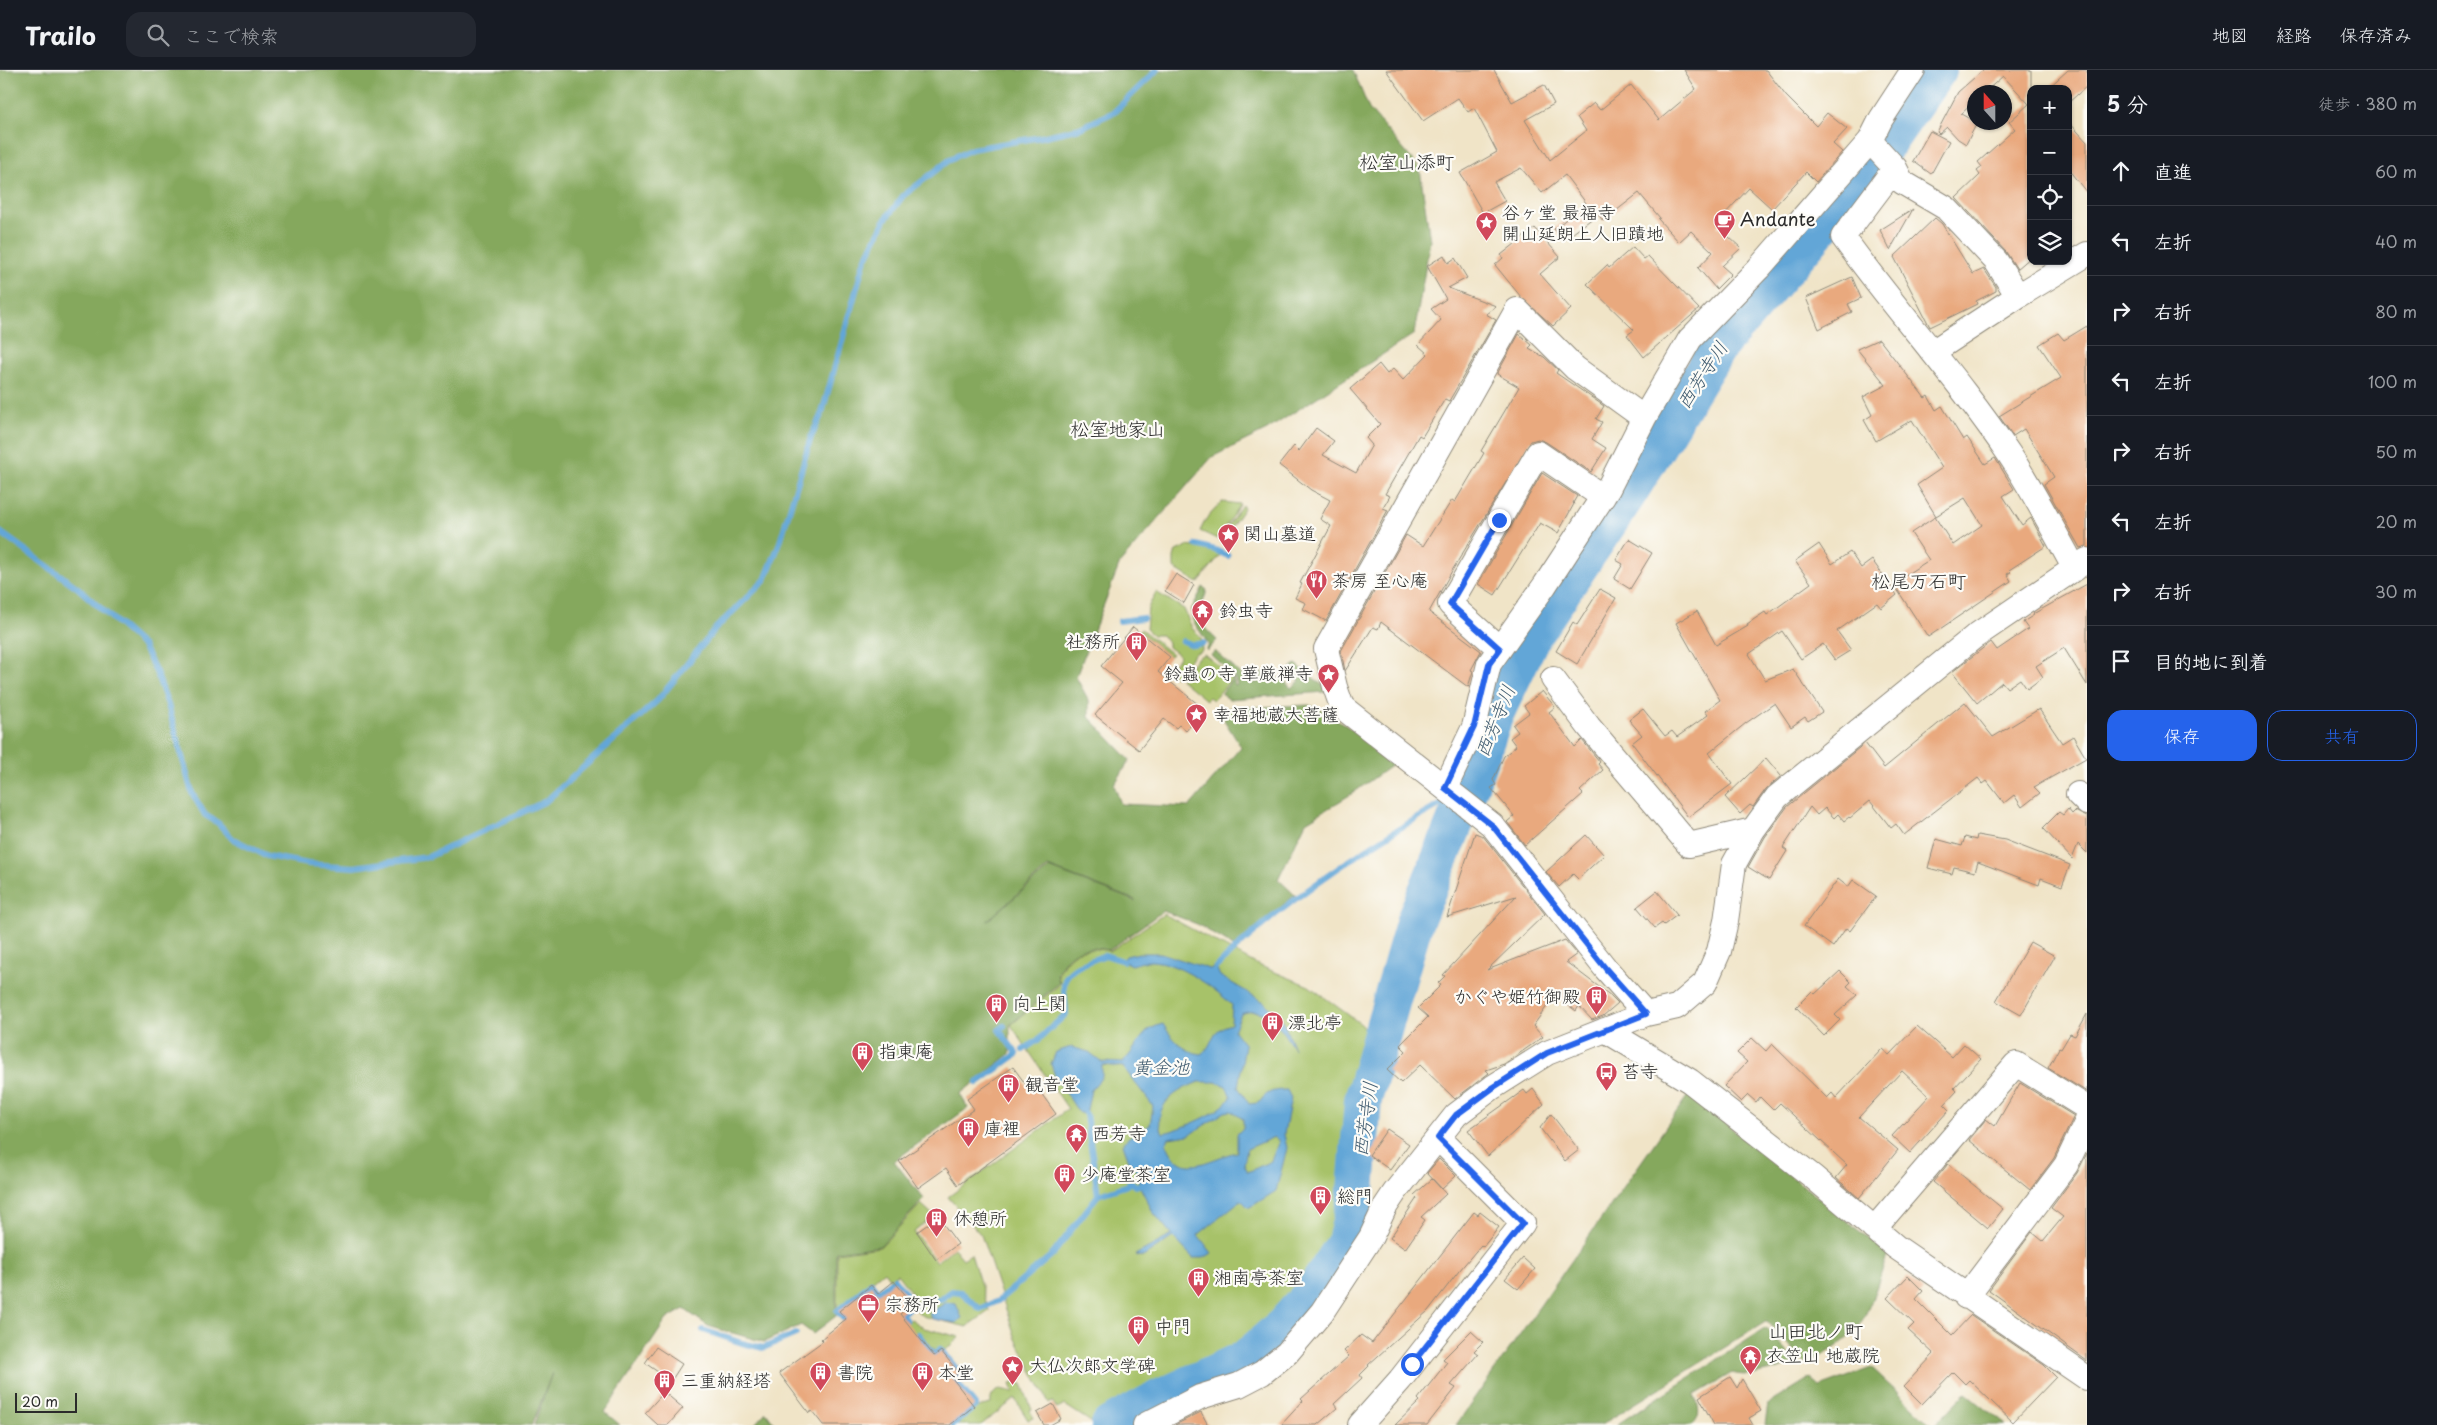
<!DOCTYPE html>
<html lang="ja">
<meta charset="utf-8">
<style>
:root{--surface:#171b24;--page:#242831;--text:#f1f3f6;--muted:#9ea1a6;--line:#363941;--accent:#2563eb}
body{margin:0;font-family:"Playpen Sans","Klee One",sans-serif;background:var(--page);color:var(--text)}
.controls{position:absolute;right:15px;top:15px;display:grid;overflow:hidden;border-radius:10px;box-shadow:0 1px 4px #0004}
.controls button{width:45px;height:45px;display:grid;place-items:center;padding:0;border:0;border-bottom:1px solid var(--line);background:var(--surface);color:var(--text);font:25px sans-serif}
.compass{position:absolute;left:1967px;top:15px;width:45px;height:45px;border-radius:50%;background:var(--surface);box-shadow:0 1px 4px #0004;rotate:339deg}
.scale{position:absolute;left:15px;bottom:12px;width:62px;box-sizing:border-box;padding-left:5px;border:2px solid #2b2b2b;border-top:0;font-size:14px;line-height:18px;white-space:nowrap;color:#2b2b2b;-webkit-text-stroke:4px #fdfcf7;paint-order:stroke}
.stop{position:absolute;width:15px;height:15px;margin:-11px;border:4px solid #2563eb;border-radius:50%;background:#fff}
.stop.end{background:#2563eb;border-color:#fff;box-shadow:0 1px 5px #0008}
.list{margin:0;padding:0;list-style:none}
h2{display:flex;justify-content:space-between;align-items:center;height:65px;margin:0;padding:0 20px;font-size:21px}
h2 small{font-size:16px;font-weight:400;color:var(--muted)}
.list li{display:grid;grid-template-columns:32px 1fr auto;gap:15px;align-items:center;box-sizing:border-box;height:70px;padding:0 20px;border-top:1px solid var(--line)}
.list b{display:block;font-size:19px;white-space:nowrap}
.list em{font-size:16px;font-style:normal;color:var(--muted)}
.actions{display:flex;gap:10px;padding:15px 20px}
.actions a{flex:1;padding:11px 0;border:1px solid var(--accent);border-radius:15px;text-align:center;font-size:18px;color:var(--accent)}
.actions .main{background:var(--accent);color:#fff}
.icon{flex:none;width:28px;height:28px;fill:none;stroke:currentColor;stroke-width:2;stroke-linecap:round;stroke-linejoin:round}
.map{position:relative;flex:none;width:2087px;height:1355px;overflow:hidden}
header{display:flex;align-items:center;gap:30px;box-sizing:border-box;height:70px;padding:0 25px;background:var(--surface);border-bottom:1px solid var(--line)}
header strong{font-size:24px}
nav{display:flex;gap:28px;margin-inline-start:auto;font-size:18px}
.search{width:350px;height:45px;background:var(--page);display:flex;align-items:center;gap:12px;box-sizing:border-box;padding:0 18px;border-radius:15px;color:var(--muted);font-size:19px}
main{display:flex}
aside{flex:1;background:var(--surface)}
.map>svg:first-child{display:block}
.green{fill:#a7c269;stroke:#69764a}
.forest{fill:#85a85d;stroke:#586a44;fill-rule:evenodd}
.water{fill:#62a6d7;stroke:#466881;fill-rule:evenodd}
.lines{fill:none;stroke-linecap:round;stroke-linejoin:round}
.stream{stroke:#62a6d7;stroke-width:6}
.river{stroke:#62a6d7;stroke-width:38}
.building{fill:#e9a97e}
.street-casing{stroke:#8e8879;stroke-width:26}
.street{stroke:#fff;stroke-width:24}
.route{stroke:#2563eb;stroke-width:6}
.labels{text-anchor:middle;stroke-width:4.5;stroke-linejoin:round;paint-order:stroke}
.poi-label{font-size:18px;fill:#2b2b2b;stroke:#fdfcf7;text-anchor:start}
.neighbourhood-label{font-size:19px;fill:#2b2b2b;stroke:#fdfcf7}
.water-label{font-size:19px;font-style:italic;fill:#415c70;stroke:#fdfcf7}
</style>
<header>
<strong>Trailo</strong>
<div class="search"><svg class="icon" aria-label="search" viewBox="0 0 24 24"><circle cx="10" cy="10" r="6"/><path d="M15 15l6 6"/></svg>ここで検索</div>
<nav><a>地図</a><a>経路</a><a>保存済み</a></nav>
</header>
<main>
<div class="map">
<svg width="2087" height="1355" viewBox="0 0 2087 1355">
<rect width="100%" height="100%" fill="#fdfcf7"/>
<filter id="ink" filterUnits="userSpaceOnUse"><feTurbulence type="fractalNoise" baseFrequency=".02" numOctaves="2"/><feDisplacementMap in="SourceGraphic" scale="10" xChannelSelector="R" yChannelSelector="G"/><feConvolveMatrix kernelMatrix="1 2 1 2 8 2 1 2 1" color-interpolation-filters="sRGB"/></filter>
<filter id="wash" filterUnits="userSpaceOnUse"><feTurbulence type="fractalNoise" baseFrequency=".0096" numOctaves="4" result="noise"/><feDisplacementMap in="SourceGraphic" scale="20" xChannelSelector="R" yChannelSelector="G"/><feGaussianBlur stdDeviation="1.12" result="paint"/><feColorMatrix in="noise" values="0 0 0 0 0 0 0 0 0 0 0 0 0 0 0 0 0 1.4 0 .05"/><feComposite in="paint" operator="in"/></filter>
<g filter="url(#wash)">
<rect width="100%" height="100%" fill="#f0e4c7"/>
<path class="green" d="M1222 432 1240 434 1217 469 1200 461 1206 449Z
M1242 435 1244 438 1225 466 1222 464Z
M1187 476 1214 480 1221 484 1198 513 1174 498V487L1176 481Z
M1156 522 1184 539 1192 558 1201 568 1202 580 1194 584 1176 607 1170 602 1163 607 1180 586 1168 577V573L1162 565H1153L1146 559 1148 538Z
M1141 559 1172 584 1170 586 1139 561Z
M1204 584 1233 607 1213 630 1209 627 1206 630 1180 609 1197 588Z
M1164 844 1258 895 1309 916 1369 960 1352 1038 1344 1128 1337 1166 1251 1269 1091 1352 1065 1335 1057 1339 1053 1332 1049 1333 1016 1269 981 1165 948 1127 1068 1039 1011 955 1060 914 1058 905C1069 879 1084 876 1110 881Z
M921 1134 934 1146 914 1162 936 1192 954 1178 963 1189 971 1184 989 1241 967 1257 922 1246 917 1241 920 1234 897 1204 890 1209 884 1201 837 1240V1183L880 1177Z
M911 1249 924 1258 960 1267 945 1280 941 1276 935 1280 918 1261 907 1269 900 1258Z
M1015 1313 1022 1314 1032 1340 1030 1341 1033 1348 1028 1350 1015 1329 981 1355H956L978 1337 991 1334C990 1326 993 1323 1000 1319L1014 1322 1011 1314Z"/>
<path class="forest" d="M0 0H1353L1369 39 1420 99 1430 171 1414 264 1267 360 1212 387 1120 493 1076 607 1089 631V647L1130 690 1114 715 1121 734 1189 737 1241 677 1224 650 1229 638 1309 635 1324 641 1389 684 1392 695 1353 723 1306 752 1278 809 1295 825 1235 877 1197 854 1163 841 1109 880C1083 875 1069 879 1057 904L1059 913 1010 955V984L960 1024 968 1038 894 1091 924 1129 880 1176 836 1182V1246L813 1264 801 1255 764 1272 708 1256 684 1239 667 1249 605 1342 620 1355H534L552 1303 532 1355H0ZM1048 797 1135 830V831L1049 798 987 851Z
M1203 517 1207 520C1199 547 1193 548 1217 570L1208 580H1206L1209 575 1193 551 1191 540Z
M1215 581 1246 609 1255 613 1261 611 1262 601 1273 613 1281 607 1291 618 1300 611 1290 599 1296 594 1326 618V622L1229 629 1221 624 1233 608 1235 616 1237 615 1234 606 1211 585Z
M1689 1024 1888 1184C1880 1205 1874 1229 1863 1249 1852 1270 1827 1283 1807 1295L1767 1251 1601 1355H1456Z
M1766 1258 1797 1293C1778 1299 1752 1309 1732 1303L1695 1325C1698 1336 1703 1347 1691 1355H1616Z
M1871 1298 1932 1355H1765L1768 1334 1810 1308 1820 1317Z
M1966 1323 2006 1355H1935Z
M766 1342 776 1355H754Z"/>
<path class="water" d="M1139 883H1161L1209 899 1216 897 1220 906 1264 932 1283 951 1294 979C1280 959 1269 933 1241 944L1234 961 1245 975 1238 1017 1249 1034 1259 1033C1267 1021 1273 1020 1287 1020L1291 1028 1284 1064 1287 1078 1276 1121 1249 1138 1241 1130 1198 1165 1212 1183 1204 1188H1193L1173 1167 1143 1187 1135 1185 1172 1165 1153 1142 1139 1115 1138 1102 1129 1091 1123 1074 1129 1067 1150 1055 1153 1036 1123 997 1102 995V1007L1091 1020 1086 1044 1079 1043 1055 1006 1051 994 1056 982 1071 977 1089 982 1102 992 1123 993C1126 988 1130 985 1133 980 1142 967 1146 958 1163 954 1172 969 1184 982 1201 984 1216 974 1207 961 1231 954L1232 935C1214 917 1176 891 1150 891 1144 891 1136 894 1131 895L1123 891 1126 886ZM1199 1012H1216L1226 1016 1231 1027C1223 1042 1180 1060 1163 1063 1150 1036 1177 1020 1199 1012ZM1231 1041 1243 1049V1058L1237 1064V1082C1208 1088 1181 1113 1166 1072L1169 1068 1189 1065 1225 1042ZM1274 1067 1279 1071 1271 1091 1248 1102 1244 1094 1247 1079Z
M946 1232 956 1234 962 1248 956 1253 932 1249 929 1244Z"/>
<g class="lines">
<path class="stream" d="M0 462 78 518 143 576 156 602 168 635 192 723 205 745 218 753 233 769 267 786 308 794 354 797 428 787 546 731 658 630 716 558 765 510 780 472 811 367 822 343 864 192 885 150 903 126 952 88 972 79 1041 67 1080 58 1114 42 1157 0
M1196 475 1215 480 1228 486
M1120 551 1143 548
M1183 571 1193 575 1203 573
M1216 897C1285 830 1366 776 1450 729
M1004 956 999 960 1017 984
M1023 980 1038 970 1066 944C1066 934 1064 926 1064 916 1063 898 1092 891 1105 885L1123 891
M977 1013 1017 984
M1086 1044 1098 1125
M935 1230H940L952 1221 961 1222 980 1239 998 1231 1053 1184 1098 1125 1125 1116 1131 1112 1136 1116 1139 1115
M843 1248 837 1241 871 1213 878 1222 894 1209 914 1234 901 1244 906 1250 900 1255
M703 1260 742 1273 763 1278 796 1264
M911 1269 918 1264 934 1284 940 1279 960 1303 953 1308 976 1336 953 1355"/>
<path class="river" d="M1110 1355 1156 1330 1247 1288 1283 1256 1315 1220 1346 1172 1355 1134 1363 1030 1414 853 1469 718 1495 644 1531 568 1626 427 1718 277 1863 108 1938 0"/>
</g>
<g id="blocks">
<path class="building" d="M1386 0H1494L1512 32 1544 15 1554 34 1525 50 1550 90 1586 61 1577 47 1594 33 1600 40 1631 15 1659 50 1696 19 1684 0H1766L1786 26 1816 56 1827 43 1847 59 1833 74 1842 82 1816 112 1806 102 1772 139 1749 118 1723 146 1725 148 1717 156 1741 178 1722 196 1731 204 1716 219 1698 198 1713 182 1691 161 1679 172 1658 149 1660 148 1639 123 1603 151 1598 144 1564 170 1554 159 1586 133 1565 105 1542 123 1521 98 1494 112 1505 131 1483 143 1460 103 1497 82 1474 38 1468 42 1458 28 1423 51Z
M1983 0H2031V187L2017 199 2006 182 1956 128 1980 105 1977 101 1982 97 1978 92 2015 59 2009 52 2029 34 2003 6 1985 22H1974V32L1961 44 1977 53 1966 74 1958 69 1947 57 1939 64 1937 62 1958 22Z
M2068 0H2087V16L2068 33V19H2047Z
M2068 51 2087 72V123L2068 99Z
M1930 61 1949 71 1931 104 1913 91Z
M1913 139 1890 180 1880 160Z
M1935 148 1942 154 1973 204 1984 199 1996 217V221L1976 231 1977 234 1930 257 1894 187Z
M1535 158 1560 187 1540 204 1571 239 1553 256 1521 227 1495 195 1503 188 1501 185Z
M1633 177 1644 189 1648 186 1699 239 1644 287 1627 265 1634 260 1587 214 1607 195 1609 198Z
M1444 185 1448 193 1455 188 1467 208 1448 218 1496 236 1486 244 1496 250 1449 331 1445 329 1422 367 1419 365 1385 424 1390 426 1383 438 1388 440 1326 551 1303 539 1306 533 1295 528 1302 514 1300 513 1331 456 1320 449 1330 430 1311 420 1279 395 1294 376 1299 381 1316 358 1334 371 1323 385 1356 403 1372 375 1366 368 1380 354 1350 319 1379 294 1387 304 1393 299 1403 310 1428 284 1418 275 1441 250 1431 239 1446 229 1427 196Z
M1852 207 1861 228 1848 234 1852 242 1819 259 1806 228Z
M2087 256V476L2080 478 2044 414 2054 407 2024 359 2013 366 1999 346 2061 308 2039 275 2058 263 2064 270Z
M1519 264 1532 275 1529 278 1544 287 1558 300 1556 303 1604 336 1596 349 1602 352 1592 369 1606 378 1591 402 1546 372 1538 369 1531 371 1453 499 1429 542 1481 581 1471 600 1473 601 1468 617 1381 552 1378 559 1373 557 1345 601 1341 581 1406 465 1423 476 1452 430 1455 432 1484 383 1481 381 1519 317 1497 304Z
M1879 269 1925 328 1928 326 1936 340 1942 336 1963 370 1967 367 1985 394 1995 388 2014 419 2003 426 2022 455 2031 448 2046 476 2009 500 2011 502 2007 504 2011 511 1928 567 1893 513 1929 490 1911 463 1935 447 1953 475 1982 455 1965 428 1936 446 1917 415 1942 398 1912 350 1876 371 1864 350 1872 345 1863 327 1886 315 1857 279Z
M1542 403 1577 426 1573 433 1574 434 1558 463 1540 453 1495 525 1478 514Z
M1629 469 1652 483 1630 519 1614 509 1623 494 1616 490Z
M1819 474 1832 494 1850 482 1861 498 1872 490 1897 525 1881 538 1877 533 1837 561 1851 580 1835 590 1823 574 1801 589 1782 561 1749 584 1765 610 1793 599 1822 642 1808 651 1805 647 1791 657 1775 633 1746 653 1709 683 1732 714 1688 747 1632 673 1642 665 1629 650 1643 639 1665 666 1672 661 1677 667 1708 645 1705 641 1720 630 1676 553 1697 541 1716 575 1748 556 1747 554 1765 542 1767 545 1811 513 1795 491Z
M1176 504 1194 515 1184 533 1165 521Z
M2087 514V615L2064 578 2036 596 2043 607 2027 619 2020 609 2007 618 2002 612 1977 633 1952 602 1991 572 1997 580 2028 559 2023 552 2034 545 2033 544Z
M1600 519 1616 528 1577 594 1556 581 1573 552 1577 555Z
M1133 557 1170 587 1158 602 1204 639 1186 661 1179 655 1176 658 1164 649 1139 680 1095 645 1122 613 1101 596Z
M1542 621 1555 637 1549 642 1575 677 1582 670 1600 692 1598 694 1603 700 1580 721 1583 724 1525 775 1507 752 1514 746 1491 718 1496 715 1493 710 1504 686 1516 676 1510 668 1518 662 1513 655 1529 643 1524 636Z
M1965 632 1993 667 2039 639 2062 673 2073 666 2086 688 2034 717 2040 723 2022 737 2014 725 2004 733 1987 711 1983 714 1978 708 1904 765 1896 754 1891 758 1870 731 1850 748 1849 747 1844 751 1838 744 1834 748 1825 738 1817 745 1810 737 1783 778 1787 781 1769 810 1748 797 1765 767 1787 737 1865 673 1884 698Z
M1766 688 1781 706 1766 719 1753 737 1750 735 1740 744 1725 727Z
M2068 739 2072 744 2075 741 2087 747V783L2078 774 2072 789 2043 758 2059 742 2063 745Z
M1475 763 1483 766 1545 844 1487 900 1565 870 1577 884 1566 892 1611 926 1618 933 1603 946 1592 950 1579 936 1576 941 1555 925 1533 956 1543 967 1504 994 1486 1000 1489 1003 1455 1029 1420 995 1401 1013 1387 1000 1406 981 1400 975 1428 947 1418 938 1441 915 1438 913 1445 906 1443 905 1516 826 1447 847Z
M1586 765 1604 785 1578 809 1573 804 1559 817 1546 802Z
M1977 765 2005 770 2070 795 2062 816 2041 808 2039 815 1978 792 1975 802 1954 797 1952 804 1928 798 1936 769 1962 776 1965 767 1976 770Z
M1838 809 1848 817 1853 810 1876 826 1850 861 1846 858 1833 877 1804 856Z
M1657 821 1677 845 1664 855 1662 853 1655 858 1637 837Z
M2030 872 2055 886 2021 945 1996 931Z
M1840 901 1851 912 1847 916 1857 925 1835 945 1840 950 1824 966 1796 937 1812 921 1815 924Z
M2087 944V1022L2048 998 2059 978 2061 979 2070 964 2075 966Z
M1917 956 1952 987 1964 974 1981 989 1954 1018 1957 1021 1944 1035 1949 1040 1910 1083 1892 1066 1929 1026 1902 1001 1859 1047 1898 1080 1859 1128 1836 1108 1847 1095 1780 1033 1773 1040 1760 1027 1756 1032 1748 1025 1741 1032 1724 1016 1747 992 1737 983 1752 968 1766 981 1772 974 1827 1028 1832 1023 1836 1028 1882 979 1889 985Z
M1013 997 1027 1016 1033 1012 1056 1044 958 1115 946 1098 918 1118 899 1091 974 1039 967 1029Z
M2020 1013 2074 1046 2054 1088 2030 1120 1969 1070 1986 1049 1995 1056Z
M1533 1019 1544 1034 1488 1086 1468 1060 1524 1020 1527 1024Z
M1551 1044 1579 1080 1565 1091 1540 1058Z
M1387 1059 1409 1074 1390 1100 1369 1085Z
M2087 1083V1291L1989 1220 2032 1162 2043 1171 2063 1147 2051 1138 2077 1103Z
M1439 1089 1456 1106 1442 1119 1427 1103Z
M1948 1094 2003 1139 1988 1158 1933 1112Z
M1432 1109 1446 1124 1421 1147 1425 1150 1405 1179 1390 1168 1417 1128 1414 1125Z
M1474 1142 1478 1145 1480 1142 1499 1157 1483 1177 1481 1175 1459 1201 1428 1241 1368 1295 1369 1296 1360 1305 1362 1308 1334 1334 1337 1338 1317 1355H1281L1303 1331 1301 1329 1349 1286 1344 1281 1361 1265 1372 1273Z
M938 1147 958 1174 936 1190 917 1162Z
M1523 1188 1535 1199 1518 1219 1505 1209Z
M1908 1206 1923 1221 1916 1229 1952 1265 1971 1245 2044 1295 2056 1307 2013 1352 1969 1310 1965 1314 1953 1302 1922 1334 1904 1316 1934 1284 1908 1260 1914 1254 1887 1228Z
M894 1211 913 1234 900 1244 934 1286 941 1281 959 1303 952 1308 974 1336 950 1355H823L812 1341 809 1343 779 1303 823 1271 821 1269 846 1249 839 1241 871 1215 878 1224Z
M1471 1261 1483 1272 1474 1281 1478 1284 1451 1315 1456 1318 1427 1355H1395L1420 1331 1418 1329 1447 1292 1443 1289Z
M656 1277 682 1294 671 1311 645 1293Z
M1730 1307 1737 1318 1742 1309 1761 1341 1749 1348 1753 1355H1714L1699 1327Z
M664 1322 683 1338 668 1355H658L645 1343Z
M1053 1334 1061 1349 1050 1355H1044L1037 1343Z
M1201 1342 1208 1355H1175Z"/>
</g>
</g>
<g filter="url(#ink)">
<use href="#blocks" fill-opacity="0" stroke="#8e8879" stroke-width="1"/>
<g class="lines">
<defs>
<path id="street" d="M1870 71 1895 98 1902 112 1946 138 1996 191 2018 226 2087 184
M1895 98 1843 167C1896 241 1958 308 2009 384 2033 420 2053 460 2075 499
M1934 281 2018 226
M1644 348 1575 298 1517 240 1326 579 1335 617 1342 637 1492 755 1606 899 1646 944
M1500 579 1450 534 1538 383 1603 427
M1553 609 1589 657 1689 775 1753 760
M1445 718 1474 657 1489 594 1545 515 1608 419 1644 348 1690 269 1759 198 1870 71 1881 49 1913 0
M2078 724 2087 733
M1605 960 1690 1011 1812 1106 1896 1177 2087 1308
M1874 1159 2016 994 2087 1038
M1966 1227 2066 1095 2087 1051
M1145 1355 1200 1327 1239 1315 1262 1303 1287 1283 1322 1242 1371 1167 1385 1137 1395 1122 1456 1045 1493 1017 1547 983 1646 944 1677 937 1705 913 1719 881 1726 851 1734 794 1753 760 1777 727 1974 567 2087 490
M1360 1355 1400 1310 1523 1153 1438 1068"/>
</defs>
<use href="#street" class="street-casing"/>
<use href="#street" class="street"/>
</g>
</g>
<g class="lines" filter="url(#ink)">
<path class="route" d="M1412 1294 1523 1153 1438 1068 1456 1045 1494 1017 1547 983 1646 944 1606 899 1492 755 1445 718 1474 657 1489 594 1500 579 1450 534 1499 450"/>
</g>
<defs>
<symbol id="cafe-pin" viewBox="-11 -11 22 30"><path d="M0 17L-7.5 6A9.5 9.5 0 1 1 7.5 6Z" fill="#d1495b" stroke="#fdfcf7"/><path d="M-5.5-4.5H6V0H3Q3 3.5 0 3.5H-2.5Q-5.5 3.5-5.5 0ZM3-3.2v2h1.7v-2ZM-6 4.5H4V6H-6Z" fill="#fff"/></symbol>
<symbol id="sight-pin" viewBox="-11 -11 22 30"><path d="M0 17L-7.5 6A9.5 9.5 0 1 1 7.5 6Z" fill="#d1495b" stroke="#fdfcf7"/><path d="M0-6L1.8-2.2L6-1.7L2.9 1.2L3.7 5.4L0 3.3L-3.7 5.4L-2.9 1.2L-6-1.7L-1.8-2.2Z" fill="#fff"/></symbol>
<symbol id="restaurant-pin" viewBox="-11 -11 22 30"><path d="M0 17L-7.5 6A9.5 9.5 0 1 1 7.5 6Z" fill="#d1495b" stroke="#fdfcf7"/><path d="M-5-6h1v4h1v-4h1v4h1v-4h1v5L-1.5 .5V6h-2V.5L-5-1ZM5-6V6H3V1.5H1.5Q1.5-4 5-6Z" fill="#fff"/></symbol>
<symbol id="temple-pin" viewBox="-11 -11 22 30"><path d="M0 17L-7.5 6A9.5 9.5 0 1 1 7.5 6Z" fill="#d1495b" stroke="#fdfcf7"/><path d="M0-6L5-2H3V0L6.5 2.5H4V6H1.5V3h-3V6H-4V2.5H-6.5L-3 0V-2H-5Z" fill="#fff"/></symbol>
<symbol id="building-pin" viewBox="-11 -11 22 30"><path d="M0 17L-7.5 6A9.5 9.5 0 1 1 7.5 6Z" fill="#d1495b" stroke="#fdfcf7"/><path d="M-4-6H4V6H1V3H-1V6H-4ZM-2.5-4.3h1.7v1.8h-1.7ZM.8-4.3h1.7v1.8H.8ZM-2.5-1h1.7V.8h-1.7ZM.8-1h1.7V.8H.8Z" fill="#fff"/></symbol>
<symbol id="bus-pin" viewBox="-11 -11 22 30"><path d="M0 17L-7.5 6A9.5 9.5 0 1 1 7.5 6Z" fill="#d1495b" stroke="#fdfcf7"/><path d="M-5-6H5V4H4V6H2V4H-2V6H-4V4H-5ZM-3.5-4V0h7V-4ZM-3.5 1.2v1.5H-2V1.2ZM2 1.2v1.5H3.5V1.2Z" fill="#fff"/></symbol>
<symbol id="office-pin" viewBox="-11 -11 22 30"><path d="M0 17L-7.5 6A9.5 9.5 0 1 1 7.5 6Z" fill="#d1495b" stroke="#fdfcf7"/><path d="M-6-3h4V-5.5h4V-3h4V5H-6ZM-1-4.5V-3h2v-1.5ZM-6 0V1H6V0Z" fill="#fff"/></symbol>
</defs>
<g fill-rule="evenodd">
<use href="#cafe-pin" x="1712" y="138" width="25" height="34"/>
<use href="#sight-pin" x="1474" y="140" width="25" height="34"/>
<use href="#sight-pin" x="1216" y="452" width="25" height="34"/>
<use href="#restaurant-pin" x="1304" y="498" width="25" height="34"/>
<use href="#temple-pin" x="1190" y="528" width="25" height="34"/>
<use href="#building-pin" x="1124" y="560" width="25" height="34"/>
<use href="#sight-pin" x="1316" y="592" width="25" height="34"/>
<use href="#sight-pin" x="1184" y="632" width="25" height="34"/>
<use href="#building-pin" x="1584" y="914" width="25" height="34"/>
<use href="#building-pin" x="984" y="922" width="25" height="34"/>
<use href="#building-pin" x="1260" y="940" width="25" height="34"/>
<use href="#building-pin" x="850" y="970" width="25" height="34"/>
<use href="#bus-pin" x="1594" y="990" width="25" height="34"/>
<use href="#building-pin" x="996" y="1002" width="25" height="34"/>
<use href="#building-pin" x="956" y="1046" width="25" height="34"/>
<use href="#temple-pin" x="1064" y="1052" width="25" height="34"/>
<use href="#building-pin" x="1052" y="1092" width="25" height="34"/>
<use href="#building-pin" x="1308" y="1114" width="25" height="34"/>
<use href="#building-pin" x="924" y="1136" width="25" height="34"/>
<use href="#building-pin" x="1186" y="1196" width="25" height="34"/>
<use href="#office-pin" x="856" y="1222" width="25" height="34"/>
<use href="#building-pin" x="1126" y="1244" width="25" height="34"/>
<use href="#temple-pin" x="1738" y="1274" width="25" height="34"/>
<use href="#sight-pin" x="1000" y="1284" width="25" height="34"/>
<use href="#building-pin" x="808" y="1290" width="25" height="34"/>
<use href="#building-pin" x="910" y="1290" width="25" height="34"/>
<use href="#building-pin" x="652" y="1298" width="25" height="34"/>
</g>
<g class="labels">
<g class="poi-label">
<text x="1502" y="149">谷ヶ堂 最福寺<tspan x="1502" dy="21">開山延朗上人旧蹟地</tspan></text>
<text x="1740" y="156">Andante</text>
<text x="1244" y="470">関山墓道</text>
<text x="1332" y="517">茶房 至心庵</text>
<text x="1219" y="547">鈴虫寺</text>
<text x="1120" y="578" text-anchor="end">社務所</text>
<text x="1313" y="610" text-anchor="end">鈴蟲の寺 華厳禅寺</text>
<text x="1213" y="651">幸福地蔵大菩薩</text>
<text x="1580" y="933" text-anchor="end">かぐや姫竹御殿</text>
<text x="1013" y="940">向上関</text>
<text x="1288" y="959">漂北亭</text>
<text x="879" y="988">指東庵</text>
<text x="1622" y="1008">苔寺</text>
<text x="1025" y="1021">観音堂</text>
<text x="984" y="1065">庫裡</text>
<text x="1092" y="1070">西芳寺</text>
<text x="1081" y="1111">少庵堂茶室</text>
<text x="1337" y="1133">総門</text>
<text x="953" y="1155">休憩所</text>
<text x="1214" y="1214">湘南亭茶室</text>
<text x="885" y="1241">宗務所</text>
<text x="1155" y="1263">中門</text>
<text x="1766" y="1292">衣笠山 地蔵院</text>
<text x="1029" y="1302">大仏次郎文学碑</text>
<text x="837" y="1309">書院</text>
<text x="938" y="1309">本堂</text>
<text x="681" y="1317">三重納経塔</text>
</g>
<g class="neighbourhood-label">
<text x="1407" y="99">松室山添町</text>
<text x="1118" y="366">松室地家山</text>
<text x="1919" y="518">松尾万石町</text>
<text x="1816" y="1268">山田北ノ町</text>
</g>
<g class="water-label">
<text transform="translate(1702 305) rotate(-57)" y="7">西芳寺川</text>
<text transform="translate(1495 651) rotate(-68)" y="7">西芳寺川</text>
<text x="1161" y="1004">黄金池</text>
<text transform="translate(1365 1049) rotate(-82)" y="7">西芳寺川</text>
</g>
</g>
</svg>
<div class="controls">
<button>+</button>
<button>−</button>
<button><svg class="icon" aria-label="locate" viewBox="0 0 24 24"><circle cx="12" cy="12" r="6"/><path d="M12 2v4M12 18v4M2 12h4M18 12h4"/></svg></button>
<button><svg class="icon" aria-label="layers" viewBox="0 0 24 24"><path d="M12 4l9 5-9 5-9-5zM3 14l9 5 9-5"/></svg></button>
</div>
<svg class="compass" viewBox="-18 -18 36 36"><path d="M0-13l5 13h-10z" fill="#e53935"/><path d="M0 13l5-13h-10z" fill="#9ea1a6"/></svg>
<div class="scale">20 m</div>
<div class="stop" style="left:1412px;top:1294px"></div>
<div class="stop end" style="left:1499px;top:450px"></div>
</div>
<aside>
<h2>5 分<small>徒歩 · 380 m</small></h2>
<ul class="list">
<li><svg class="icon" aria-label="ahead" viewBox="0 0 24 24"><path d="M12 20V5M6 11l6-6 6 6"/></svg><div><b>直進</b></div><em>60 m</em></li>
<li><svg class="icon" aria-label="left" viewBox="0 0 24 24"><path d="M17 20v-9H6M10 6l-5 5 5 5"/></svg><div><b>左折</b></div><em>40 m</em></li>
<li><svg class="icon" aria-label="right" viewBox="0 0 24 24"><path d="M7 20v-9h11M14 6l5 5-5 5"/></svg><div><b>右折</b></div><em>80 m</em></li>
<li><svg class="icon" aria-label="left" viewBox="0 0 24 24"><path d="M17 20v-9H6M10 6l-5 5 5 5"/></svg><div><b>左折</b></div><em>100 m</em></li>
<li><svg class="icon" aria-label="right" viewBox="0 0 24 24"><path d="M7 20v-9h11M14 6l5 5-5 5"/></svg><div><b>右折</b></div><em>50 m</em></li>
<li><svg class="icon" aria-label="left" viewBox="0 0 24 24"><path d="M17 20v-9H6M10 6l-5 5 5 5"/></svg><div><b>左折</b></div><em>20 m</em></li>
<li><svg class="icon" aria-label="right" viewBox="0 0 24 24"><path d="M7 20v-9h11M14 6l5 5-5 5"/></svg><div><b>右折</b></div><em>30 m</em></li>
<li><svg class="icon" aria-label="arrive" viewBox="0 0 24 24"><path d="M6 21V4h12l-3 4 3 4H6"/></svg><div><b>目的地に到着</b></div></li>
</ul>
<div class="actions"><a class="main">保存</a><a>共有</a></div>
</aside>
</main>
